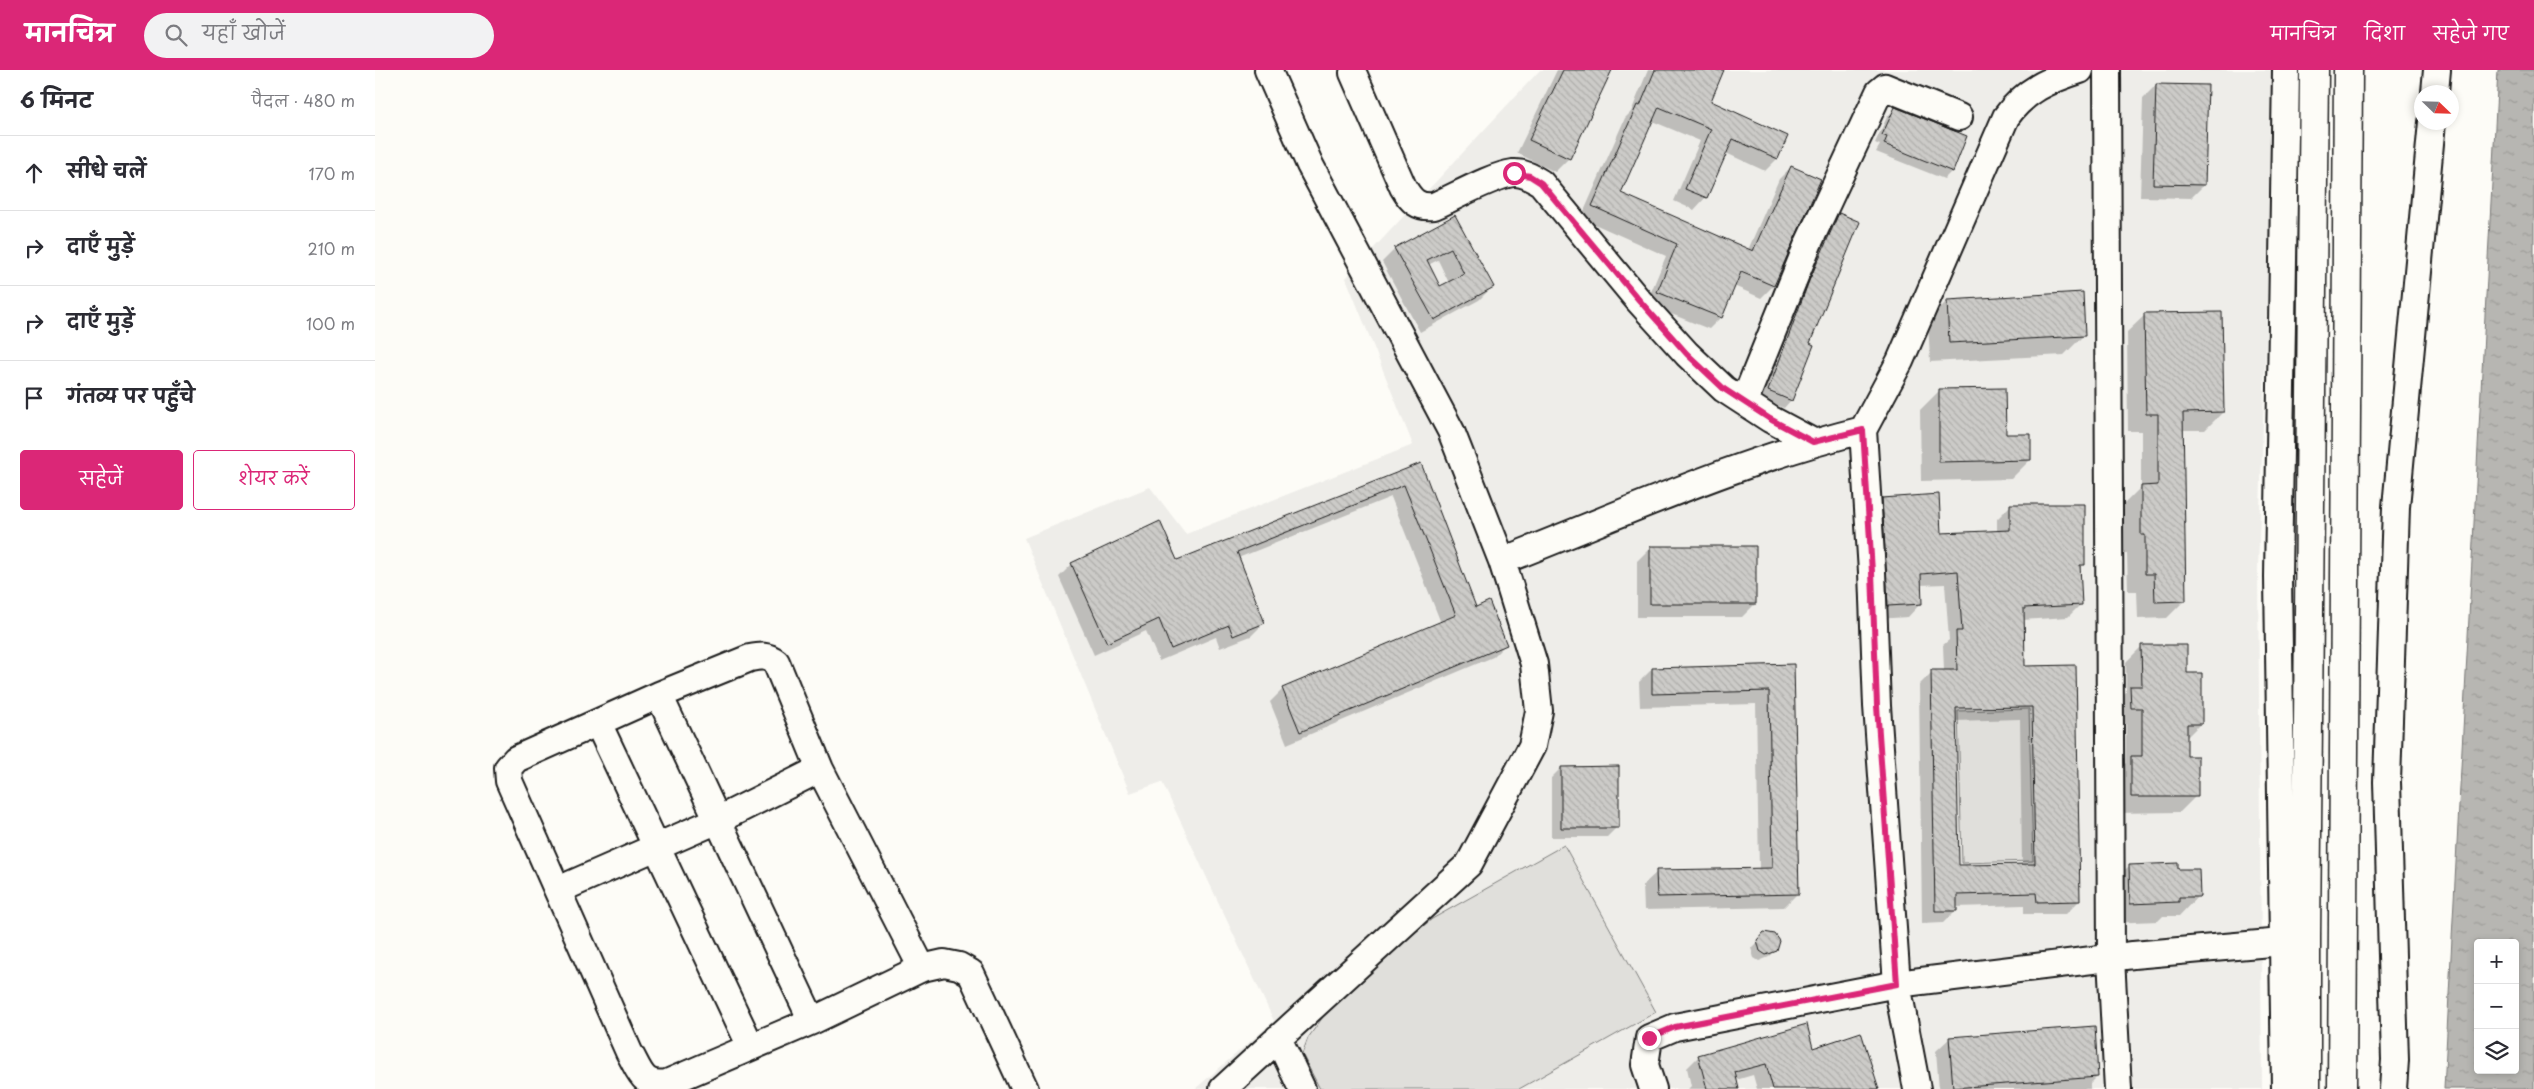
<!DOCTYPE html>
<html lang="hi">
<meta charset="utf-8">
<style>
:root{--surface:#fff;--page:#f2f2f3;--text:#2b2b33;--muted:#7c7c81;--line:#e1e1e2;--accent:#db2777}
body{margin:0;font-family:"Playpen Sans","Playpen Sans Deva",sans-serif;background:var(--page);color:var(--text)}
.controls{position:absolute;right:15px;bottom:15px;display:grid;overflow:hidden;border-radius:5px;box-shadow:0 2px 8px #0003}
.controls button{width:45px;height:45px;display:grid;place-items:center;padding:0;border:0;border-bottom:1px solid var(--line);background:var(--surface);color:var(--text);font:25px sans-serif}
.compass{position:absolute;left:2039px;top:15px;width:45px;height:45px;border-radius:50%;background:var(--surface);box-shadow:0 2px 8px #0003;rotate:113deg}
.stop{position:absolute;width:15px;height:15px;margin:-11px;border:4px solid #db2777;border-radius:50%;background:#fff}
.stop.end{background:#db2777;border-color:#fff;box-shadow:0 1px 5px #0008}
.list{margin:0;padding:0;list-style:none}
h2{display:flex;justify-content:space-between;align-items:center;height:65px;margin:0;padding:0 20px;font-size:21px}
h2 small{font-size:16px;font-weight:400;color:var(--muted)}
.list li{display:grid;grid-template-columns:32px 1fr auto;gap:15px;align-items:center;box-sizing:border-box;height:75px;padding:0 20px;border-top:1px solid var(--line)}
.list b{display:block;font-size:19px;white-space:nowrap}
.list em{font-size:16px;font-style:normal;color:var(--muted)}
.actions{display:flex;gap:10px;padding:15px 20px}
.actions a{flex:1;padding:11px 0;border:1px solid var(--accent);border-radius:5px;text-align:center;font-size:18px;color:var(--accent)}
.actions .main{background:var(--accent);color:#fff}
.icon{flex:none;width:28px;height:28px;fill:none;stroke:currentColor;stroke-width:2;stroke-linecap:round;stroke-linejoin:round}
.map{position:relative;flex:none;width:2159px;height:1019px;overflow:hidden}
header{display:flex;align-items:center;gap:30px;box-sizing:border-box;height:70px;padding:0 25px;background:var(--accent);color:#fff}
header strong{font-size:24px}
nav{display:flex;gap:28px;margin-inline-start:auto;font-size:18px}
.search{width:350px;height:45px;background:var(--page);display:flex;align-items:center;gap:12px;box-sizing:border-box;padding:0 18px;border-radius:28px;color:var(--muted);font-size:19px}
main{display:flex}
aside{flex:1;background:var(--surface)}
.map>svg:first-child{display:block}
.built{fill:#eeede9}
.green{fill:#e0dfdb;stroke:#7e7e7c}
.water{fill:url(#water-ripples);stroke:#797876;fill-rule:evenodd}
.shadow{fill:#0003;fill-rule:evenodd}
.building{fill:url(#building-back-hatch);stroke:#1c1c1c;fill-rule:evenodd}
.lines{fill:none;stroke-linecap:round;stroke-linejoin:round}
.minor-casing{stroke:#1c1c1c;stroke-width:30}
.highway-casing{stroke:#1c1c1c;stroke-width:31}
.minor{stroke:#fdfcf7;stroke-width:26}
.highway{stroke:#fdfcf7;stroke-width:28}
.route{stroke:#db2777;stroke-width:6}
</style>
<header>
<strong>मानचित्र</strong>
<div class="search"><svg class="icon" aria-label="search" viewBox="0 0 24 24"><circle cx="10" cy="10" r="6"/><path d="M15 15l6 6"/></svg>यहाँ खोजें</div>
<nav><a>मानचित्र</a><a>दिशा</a><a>सहेजे गए</a></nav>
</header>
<main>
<aside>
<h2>6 मिनट<small>पैदल · 480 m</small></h2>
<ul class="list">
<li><svg class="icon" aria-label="ahead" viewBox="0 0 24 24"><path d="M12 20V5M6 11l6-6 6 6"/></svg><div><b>सीधे चलें</b></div><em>170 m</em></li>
<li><svg class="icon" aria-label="right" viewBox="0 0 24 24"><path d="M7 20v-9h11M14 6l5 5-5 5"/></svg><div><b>दाएँ मुड़ें</b></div><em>210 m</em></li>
<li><svg class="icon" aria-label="right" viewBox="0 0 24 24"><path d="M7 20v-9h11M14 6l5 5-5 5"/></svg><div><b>दाएँ मुड़ें</b></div><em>100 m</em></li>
<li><svg class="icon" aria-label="arrive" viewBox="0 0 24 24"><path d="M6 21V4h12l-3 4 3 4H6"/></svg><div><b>गंतव्य पर पहुँचे</b></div></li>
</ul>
<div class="actions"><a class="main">सहेजें</a><a>शेयर करें</a></div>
</aside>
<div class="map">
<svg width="2159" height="1019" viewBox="0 0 2159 1019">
<defs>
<pattern id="water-ripples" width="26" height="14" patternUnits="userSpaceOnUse" patternTransform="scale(1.25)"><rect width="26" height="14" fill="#b7b6b2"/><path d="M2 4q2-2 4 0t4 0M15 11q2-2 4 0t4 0" fill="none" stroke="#9d9c98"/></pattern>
<pattern id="building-back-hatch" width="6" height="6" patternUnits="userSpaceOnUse" patternTransform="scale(1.25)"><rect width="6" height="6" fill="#cccbc8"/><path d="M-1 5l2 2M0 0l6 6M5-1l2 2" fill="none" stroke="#afaeab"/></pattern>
</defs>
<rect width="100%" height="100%" fill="#fdfcf7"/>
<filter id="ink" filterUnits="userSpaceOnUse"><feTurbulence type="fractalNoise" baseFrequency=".02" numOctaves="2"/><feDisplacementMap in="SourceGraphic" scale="10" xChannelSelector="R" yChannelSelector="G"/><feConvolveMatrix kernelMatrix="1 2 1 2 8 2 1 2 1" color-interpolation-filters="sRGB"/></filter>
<g filter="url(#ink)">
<path class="built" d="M1165 0H1900L1883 499 1887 1019H820L899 951 787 712 755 723 649 468 775 417 811 464 1038 375 971 208Z"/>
<path class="green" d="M1654 639 1658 791 1587 793 1583 641Z
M1189 775 1281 942 1144 1019H945L927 984 933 968 955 937 985 907 1057 849Z"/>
<path class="water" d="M2123 0H2159V1019H2069ZM2103 873H2140V1000H2103Z"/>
<path class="shadow" d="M1182 0H1236L1194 88 1180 102 1142 83Z
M1273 0H1347L1334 32 1412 67 1402 89 1390 101 1351 83 1331 127 1319 140 1299 131 1325 71 1277 51 1245 123 1373 180 1404 109 1416 97 1444 110 1398 216 1386 228 1359 216 1346 247 1334 259 1271 234 1291 186 1206 148 1250 48 1256 42Z
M1781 15 1829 115 1816 128 1765 127 1768 28Z
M1520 39 1577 101 1569 109 1501 82 1505 75 1500 73 1512 47Z
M1464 145 1416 330 1409 338 1386 329 1440 189 1457 152Z
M1080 146 1118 216 1104 230 1045 262 1007 192 1020 179ZM1063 190 1074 213 1065 218 1053 195Z
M1572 231 1709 265 1689 285 1555 292 1553 250Z
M1770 245 1848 342 1830 360H1807L1810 530 1792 548 1763 549 1762 521H1753L1752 483H1748V435L1766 417V361H1753L1752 262Z
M1565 320 1630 365 1655 390 1636 409 1546 411 1545 340Z
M1045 395 1100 539 1131 574 1118 587 912 674 895 632 908 619 1066 553 1016 427 863 488 889 553 876 566 845 578 841 567 784 591 771 561 719 585 684 507 697 494 802 492Z
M1508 429 1565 465 1622 462V449L1635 436 1709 494 1704 499 1706 534 1693 547 1648 550 1649 597 1704 831 1691 844H1649V835L1581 837V840L1568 853 1547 854 1544 615 1557 602 1569 601 1568 575 1574 570 1570 514 1545 515 1546 533 1533 547 1501 549 1495 442ZM1645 649 1647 795 1583 797 1580 651Z
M1275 478 1380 534 1367 547H1262V491Z
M1767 576 1811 604 1826 653 1811 668V687L1821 726 1805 742 1740 743V704L1751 693V654H1740V633L1751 622V592Z
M1418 596 1422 824 1409 837 1269 840 1268 815 1282 802 1384 799 1381 634 1265 637 1264 612 1277 599Z
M1186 698 1242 757 1232 767H1176V708Z
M1754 796 1802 800 1823 826 1804 846H1788L1783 851 1736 853 1735 815Z
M1390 864 1401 880 1394 887 1384 891 1379 888 1376 878Z
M1575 968 1722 1007 1715 1014V1019H1564L1561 981Z
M1437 979 1502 1019H1382L1378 1005 1361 1010 1363 1019H1313L1316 1016 1312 998 1324 986Z"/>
<path class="building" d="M1188 0H1237L1195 89 1154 70Z
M1280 0H1349L1336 31 1413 66 1403 89 1358 69 1332 128 1310 119 1336 59 1284 37 1246 123 1378 181 1416 96 1446 109 1399 216 1366 202 1347 248 1282 222 1302 174 1217 136 1262 35 1265 36Z
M1781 14 1833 15 1830 115 1778 114Z
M1520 37 1592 66 1578 102 1509 74 1512 67 1507 65Z
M1464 143 1485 152 1435 273 1439 275 1417 331 1393 321 1434 211Z
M1080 145 1119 217 1059 250 1019 178ZM1076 178 1089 204 1065 216 1052 190Z
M1708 222 1710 266 1574 273 1572 230Z
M1847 242 1849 342 1808 343 1811 531 1780 532 1779 504H1770V465H1766V416L1783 415V344H1771L1769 243Z
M1630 318 1631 364H1656V390L1564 392V319Z
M1046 393 1101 537 1114 531 1132 575 925 662 907 618 1081 545 1029 415 862 482 890 553 858 566 854 555 796 579 784 549 732 573 696 493 785 451 802 490Z
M1564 424 1566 463 1635 460V434H1710V495H1705L1707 535 1649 538 1650 596 1701 595 1705 831 1662 832 1661 823 1582 825V841H1560L1556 600H1582L1581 561H1587L1583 501 1546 504 1547 534 1513 536 1507 428ZM1657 637 1660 794 1584 795 1581 638Z
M1275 476H1381V534H1275Z
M1766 575H1812V603H1827V654H1812V686H1823V727H1756V686H1767V638H1756L1755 616H1767Z
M1419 594 1424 824 1282 827 1281 800 1397 798 1394 621 1277 624V598Z
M1244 696V758H1186V697Z
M1803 793V799H1824L1825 827H1804V832L1755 834 1754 795Z
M1389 862 1400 864 1405 871 1402 881 1391 885 1385 881 1382 870Z
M1432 954 1438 978 1486 962 1504 1019H1398L1391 994 1360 1002 1364 1019H1332L1323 985Z
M1720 956 1723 1007 1578 1018 1574 967Z"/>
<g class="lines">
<defs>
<path id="minor" d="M1732 0 1736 888 1743 1019
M978 3 1028 117C1036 131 1043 138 1059 136 1080 127 1116 106 1138 103 1149 102 1158 108 1166 113L1263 230 1312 284 1349 319 1395 349 1438 372
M2060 22 2062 0
M1369 332 1433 174 1504 22 1510 17 1584 47
M1488 360 1497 502 1502 636 1522 914 1542 1019
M1127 491C1245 445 1365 390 1488 360L1525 291 1631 47C1650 20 1674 10 1705 0
M284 625 437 951
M223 653 376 977
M445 699 401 592C392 585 386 586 375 588L284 625 141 689 133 698 134 711 254 982C265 1001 267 1017 292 1013L437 951 547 898 569 893 584 896 596 903 650 1019
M183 820 343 750 445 699 547 898
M903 968 927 1019
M848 1019 1094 794 1157 676 1164 641 1159 594 1127 491 1076 361 935 95 893 0
M1278 1019 1270 995 1274 968 1300 957 1522 914 1758 885 1907 872
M1910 1019 1903 507 1911 0
M2018 1019 2020 990 2012 712 2021 437 2057 52"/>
<path id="highway" d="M1931 1019V868L1939 0
M1967 1019 1973 0"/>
</defs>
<use href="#minor" class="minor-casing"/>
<use href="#highway" class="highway-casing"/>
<use href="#minor" class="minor"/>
<use href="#highway" class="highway"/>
</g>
</g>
<g class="lines" filter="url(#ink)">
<path class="route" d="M1139 103 1155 106 1166 113 1264 230 1312 284 1349 319 1395 349 1438 372 1488 360 1497 502 1502 636 1522 914 1300 957 1274 968"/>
</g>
</svg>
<div class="controls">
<button>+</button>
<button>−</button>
<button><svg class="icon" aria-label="layers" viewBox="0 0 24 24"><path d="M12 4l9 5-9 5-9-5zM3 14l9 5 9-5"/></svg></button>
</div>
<svg class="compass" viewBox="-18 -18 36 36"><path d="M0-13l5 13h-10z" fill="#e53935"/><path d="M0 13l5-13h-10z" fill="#7c7c81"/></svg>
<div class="stop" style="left:1139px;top:103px"></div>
<div class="stop end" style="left:1274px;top:968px"></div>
</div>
</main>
